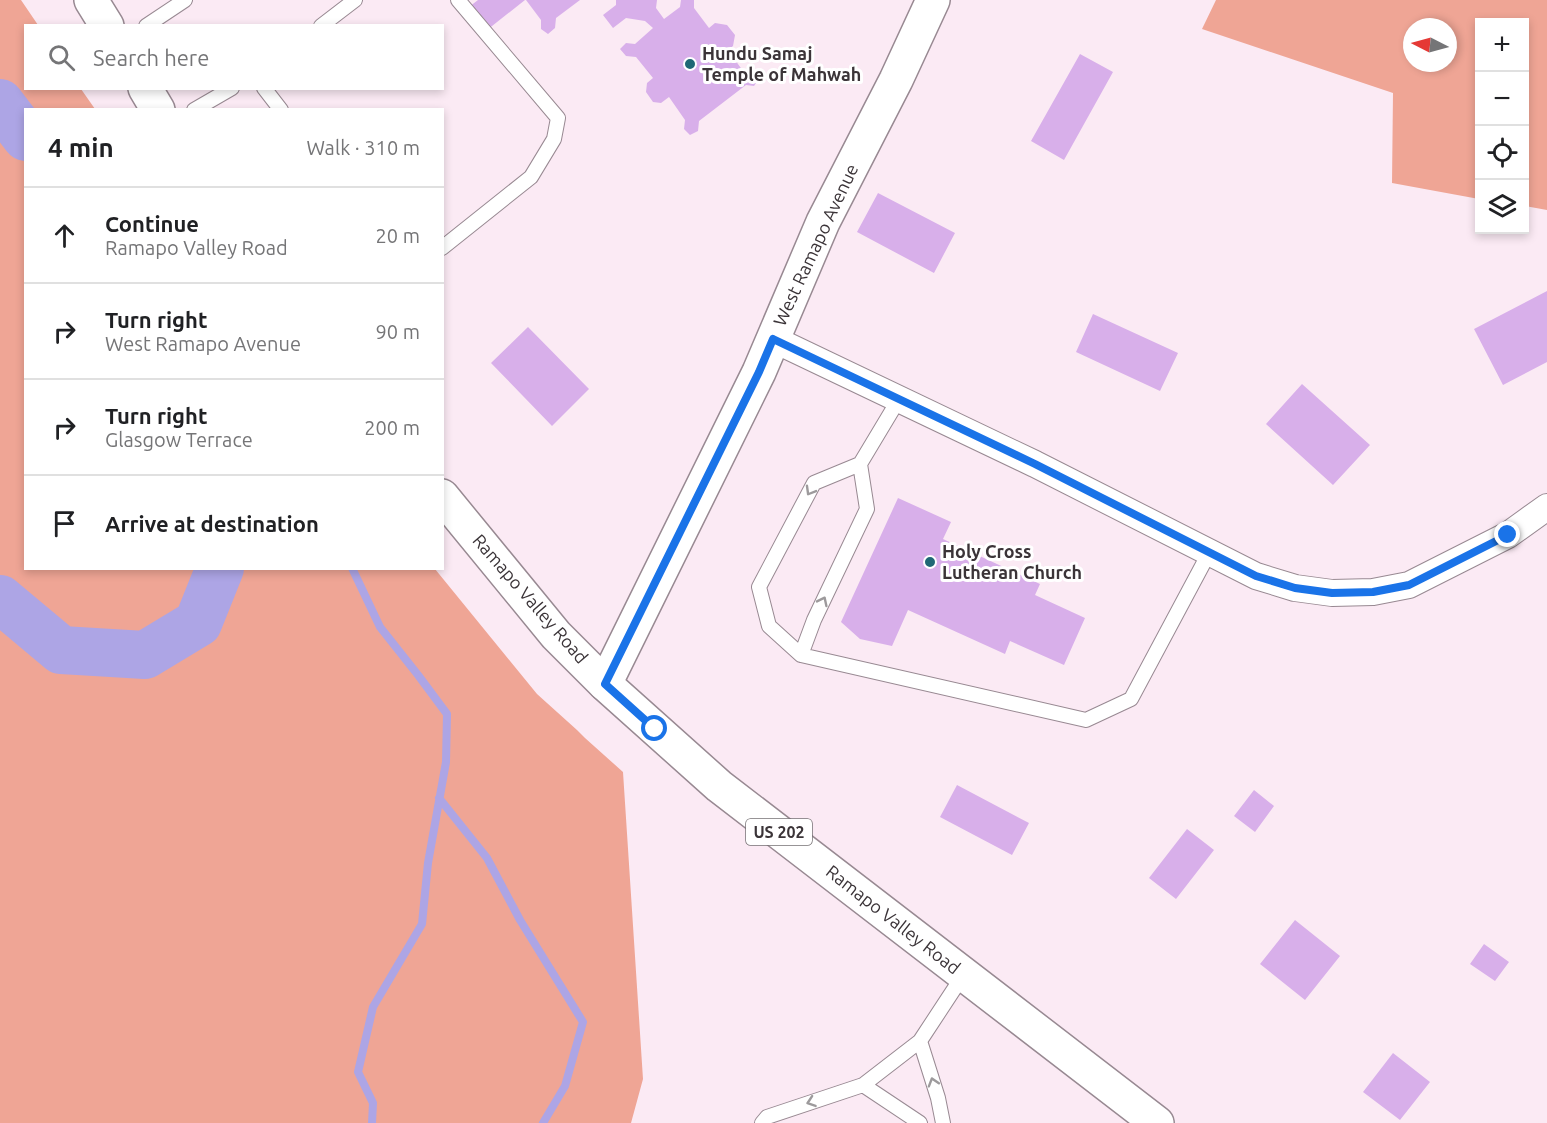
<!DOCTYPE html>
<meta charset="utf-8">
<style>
:root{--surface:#fff;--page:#f6f6f6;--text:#202124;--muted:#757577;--line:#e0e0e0}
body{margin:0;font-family:Ubuntu,sans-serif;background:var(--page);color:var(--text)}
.controls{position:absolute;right:18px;top:18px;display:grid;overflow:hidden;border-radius:0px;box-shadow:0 3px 9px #0003}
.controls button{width:54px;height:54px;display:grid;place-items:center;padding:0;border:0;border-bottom:2px solid var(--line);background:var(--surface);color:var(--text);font:30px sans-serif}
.compass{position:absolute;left:1403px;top:18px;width:54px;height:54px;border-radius:50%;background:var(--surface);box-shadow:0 3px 9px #0003;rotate:276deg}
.stop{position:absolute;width:18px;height:18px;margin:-14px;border:4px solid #1a73e8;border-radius:50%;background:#fff}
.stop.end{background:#1a73e8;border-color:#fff;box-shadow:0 2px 6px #0008}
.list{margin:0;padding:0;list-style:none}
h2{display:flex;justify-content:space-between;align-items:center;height:78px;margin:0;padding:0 24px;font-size:26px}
h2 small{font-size:20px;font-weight:400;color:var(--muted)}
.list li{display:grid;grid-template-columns:39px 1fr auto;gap:18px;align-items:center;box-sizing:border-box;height:96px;padding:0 24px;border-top:2px solid var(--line)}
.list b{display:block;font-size:22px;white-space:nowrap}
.list p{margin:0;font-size:20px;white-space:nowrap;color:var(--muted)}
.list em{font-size:20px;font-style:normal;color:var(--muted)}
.icon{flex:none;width:33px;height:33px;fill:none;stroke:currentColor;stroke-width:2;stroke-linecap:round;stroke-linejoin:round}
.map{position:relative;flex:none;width:1547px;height:1123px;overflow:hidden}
.search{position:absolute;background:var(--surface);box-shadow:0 3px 9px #0003;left:24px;top:24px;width:420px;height:66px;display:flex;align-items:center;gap:15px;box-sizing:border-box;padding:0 21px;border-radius:0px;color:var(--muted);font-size:22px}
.panel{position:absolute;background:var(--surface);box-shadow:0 3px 9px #0003;left:24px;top:108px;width:420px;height:462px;border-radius:0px}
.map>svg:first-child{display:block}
.forest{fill:#efa595;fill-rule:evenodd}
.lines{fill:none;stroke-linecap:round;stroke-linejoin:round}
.stream{stroke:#ada5e5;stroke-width:8}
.river{stroke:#ada5e5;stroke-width:48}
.building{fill:#d8afea}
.lane-casing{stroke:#988992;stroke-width:16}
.street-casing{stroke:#988992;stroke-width:28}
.secondary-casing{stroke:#988992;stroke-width:36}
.primary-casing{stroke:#988992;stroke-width:36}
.lane{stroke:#fff;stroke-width:14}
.street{stroke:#fff;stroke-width:26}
.secondary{stroke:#fff;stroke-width:33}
.primary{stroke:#fff;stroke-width:33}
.oneway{stroke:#9d9a9c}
.route{stroke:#1a73e8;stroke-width:8}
.poi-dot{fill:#1f6875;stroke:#fff;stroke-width:2}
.labels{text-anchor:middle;stroke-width:6;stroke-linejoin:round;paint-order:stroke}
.shield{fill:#fff;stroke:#767174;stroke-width:1.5}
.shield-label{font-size:16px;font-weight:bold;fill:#3b3438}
.poi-label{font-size:18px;font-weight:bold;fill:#3b3438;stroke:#fff;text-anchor:start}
.street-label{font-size:18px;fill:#3b3438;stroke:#fff}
</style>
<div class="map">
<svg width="1547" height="1123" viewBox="0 0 1547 1123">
<rect width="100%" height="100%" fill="#fbeaf4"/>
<path class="forest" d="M0 0H21L38 25 26 26V88L81 89 95 109 26 110V568L435 569 537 694 577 730 585 738 623 772 643 1079 631 1123H0Z
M1216 0H1547V210L1525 206 1524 22H1480L1479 199 1392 183 1393 93 1202 29ZM1412 27H1448V63H1412Z"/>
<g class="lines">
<path class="stream" d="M352 568 380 627 418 675 447 714 446 762 428 863 422 924 373 1007 358 1072 373 1103 372 1123
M439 798 487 858 520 920 583 1022 565 1086 543 1123"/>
<path class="river" d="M0 103 26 137
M0 599 61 650 145 655 198 623 220 568"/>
</g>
<path class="building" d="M478 0H525L487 30 469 7Z
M526 0H580L556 18 555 28 548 34 541 29V20Z
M616 0H657L656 8 664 19 680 7 681 0H694V8L709 28 715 23 727 25 735 35 733 46 728 50 743 71H753L758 80 754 86 746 85 699 121 698 131 690 135 684 129 685 120 669 97 661 103 653 102 646 92 647 83 653 78 636 57 626 56 620 49 626 43 635 44 653 28 645 21 626 18 613 28 603 15 616 5Z
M1080 54 1113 72 1064 160 1031 141Z
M878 193 955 233 934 273 857 232Z
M1547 291V362L1503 385 1474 329Z
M1093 314 1178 353 1160 391 1076 352Z
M528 327 589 389 552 426 491 363Z
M1302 384 1370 445 1333 485 1266 424Z
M898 498 951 522 943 539 1040 584 1035 595 1085 618 1064 665 1010 641 1005 654 908 610 892 646 860 639 841 622Z
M957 785 1029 823 1012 855 940 817Z
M1254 790 1274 806 1255 832 1234 816Z
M1187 829 1214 850 1176 899 1149 878Z
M1295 920 1340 956 1305 1000 1260 964Z
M1484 944 1509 962 1495 981 1470 964Z
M1393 1053 1430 1082 1400 1120 1363 1092Z"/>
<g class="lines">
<defs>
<path id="lane" d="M146 26 185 0
M321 26 355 0
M264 88 281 110
M194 110 232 88
M442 248 531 177 554 139 558 118 458 0
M899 399 860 464 814 483 759 587 769 626 801 655 1086 720 1131 699 1209 553
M801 655 814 620 867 509 860 464
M920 1041 938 1098 943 1123
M863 1085 920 1123
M762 1123 767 1117 863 1085 920 1041 964 974"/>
<path id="street" d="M773 339 1035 464 1256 576 1295 588 1332 593 1373 592 1409 585 1508 535 1547 507"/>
<path id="secondary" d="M605 684 759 372 823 222 896 80 933 0"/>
<path id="primary" d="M91 0 107 26
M145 88 158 110
M442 496 556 635 605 684 719 786 1157 1123"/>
</defs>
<use href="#lane" class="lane-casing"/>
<use href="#street" class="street-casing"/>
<use href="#secondary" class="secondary-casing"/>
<use href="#primary" class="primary-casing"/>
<use href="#lane" class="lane"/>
<use href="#street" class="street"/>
<use href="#secondary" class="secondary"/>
<use href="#primary" class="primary"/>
</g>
<defs><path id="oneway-chevron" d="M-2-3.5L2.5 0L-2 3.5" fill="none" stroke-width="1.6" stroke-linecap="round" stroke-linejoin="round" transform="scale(1.5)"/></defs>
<g class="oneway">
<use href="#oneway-chevron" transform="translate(810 491) rotate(120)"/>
<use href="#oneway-chevron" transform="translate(823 601) rotate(-64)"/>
<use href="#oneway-chevron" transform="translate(933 1082) rotate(-107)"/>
<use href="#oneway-chevron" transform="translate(811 1102) rotate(161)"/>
</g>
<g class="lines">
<path class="route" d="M655 729 605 684 759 372 773 339 1035 464 1256 576 1295 588 1332 593 1373 592 1409 585 1508 535"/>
</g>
<g class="poi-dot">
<circle cx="690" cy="64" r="6"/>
<circle cx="930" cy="562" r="6"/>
</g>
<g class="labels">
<rect class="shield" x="746" y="819" width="66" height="26" rx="4.5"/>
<g class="shield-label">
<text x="779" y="838">US 202</text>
</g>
<g class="poi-label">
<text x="702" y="60">Hundu Samaj<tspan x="702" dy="21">Temple of Mahwah</tspan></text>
<text x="942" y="558">Holy Cross<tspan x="942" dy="21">Lutheran Church</tspan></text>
</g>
<g class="street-label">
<text transform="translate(816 245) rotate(-65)" y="6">West Ramapo Avenue</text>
<text transform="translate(530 599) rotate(49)" y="6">Ramapo Valley Road</text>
<text transform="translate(893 920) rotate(38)" y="6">Ramapo Valley Road</text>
</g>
</g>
</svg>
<div class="controls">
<button>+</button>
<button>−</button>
<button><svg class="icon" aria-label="locate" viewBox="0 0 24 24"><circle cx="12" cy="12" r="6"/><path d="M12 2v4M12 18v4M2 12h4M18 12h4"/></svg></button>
<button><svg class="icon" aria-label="layers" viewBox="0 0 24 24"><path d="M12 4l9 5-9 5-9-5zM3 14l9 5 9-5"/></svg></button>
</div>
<svg class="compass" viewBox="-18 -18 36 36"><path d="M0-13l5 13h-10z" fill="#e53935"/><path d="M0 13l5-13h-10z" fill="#757577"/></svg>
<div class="stop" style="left:655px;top:729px"></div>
<div class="stop end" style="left:1508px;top:535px"></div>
<div class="search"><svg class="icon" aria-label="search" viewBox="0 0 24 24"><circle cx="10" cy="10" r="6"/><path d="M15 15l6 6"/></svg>Search here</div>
<section class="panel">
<h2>4 min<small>Walk · 310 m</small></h2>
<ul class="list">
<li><svg class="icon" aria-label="ahead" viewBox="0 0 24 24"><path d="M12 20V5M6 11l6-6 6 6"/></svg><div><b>Continue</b><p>Ramapo Valley Road</p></div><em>20 m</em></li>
<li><svg class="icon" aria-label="right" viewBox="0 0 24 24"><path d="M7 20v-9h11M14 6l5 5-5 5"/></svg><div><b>Turn right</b><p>West Ramapo Avenue</p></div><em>90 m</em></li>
<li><svg class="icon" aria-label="right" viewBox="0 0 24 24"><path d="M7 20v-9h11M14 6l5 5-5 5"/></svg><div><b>Turn right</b><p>Glasgow Terrace</p></div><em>200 m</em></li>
<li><svg class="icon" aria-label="arrive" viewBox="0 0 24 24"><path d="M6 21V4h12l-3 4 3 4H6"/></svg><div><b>Arrive at destination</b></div></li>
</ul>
</section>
</div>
